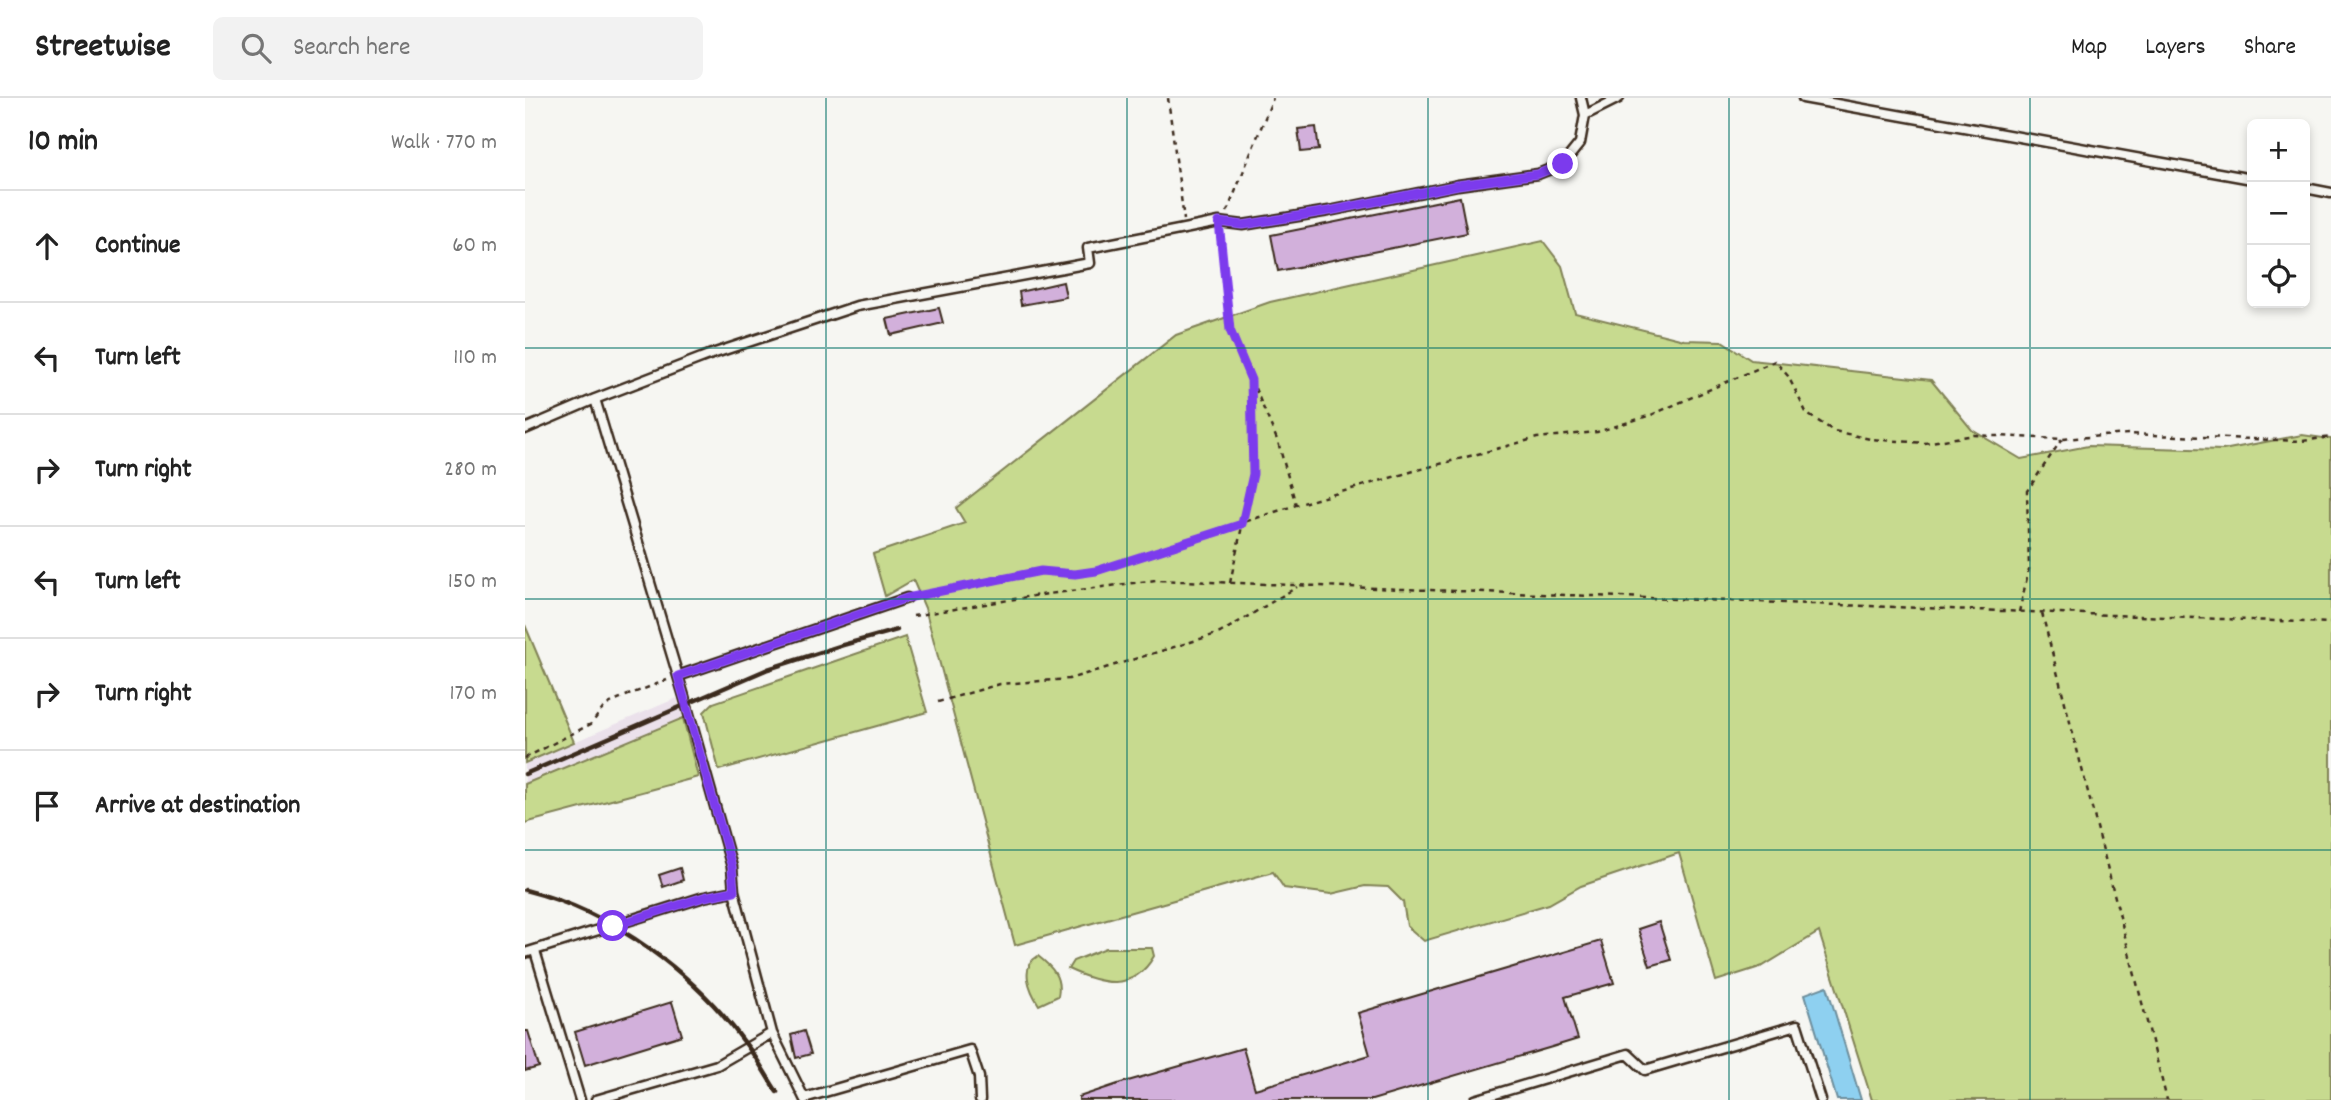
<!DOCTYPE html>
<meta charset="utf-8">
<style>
:root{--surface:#fff;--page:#f2f2f2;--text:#222;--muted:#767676;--line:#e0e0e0}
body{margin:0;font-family:Dekko,sans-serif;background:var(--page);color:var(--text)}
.controls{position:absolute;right:21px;top:21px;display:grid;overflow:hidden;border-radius:10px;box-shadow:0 4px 10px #0003}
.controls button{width:63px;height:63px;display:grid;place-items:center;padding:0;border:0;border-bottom:2px solid var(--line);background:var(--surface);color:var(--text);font:35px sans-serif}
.stop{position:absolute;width:21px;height:21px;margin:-16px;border:5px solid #7c3aed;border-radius:50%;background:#fff}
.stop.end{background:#7c3aed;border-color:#fff;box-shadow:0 2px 7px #0008}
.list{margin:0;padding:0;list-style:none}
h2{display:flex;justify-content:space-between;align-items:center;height:91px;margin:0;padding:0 28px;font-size:30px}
h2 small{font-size:23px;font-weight:400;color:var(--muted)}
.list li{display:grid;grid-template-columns:46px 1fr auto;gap:21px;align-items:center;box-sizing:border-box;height:112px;padding:0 28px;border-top:2px solid var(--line)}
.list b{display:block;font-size:26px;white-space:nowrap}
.list em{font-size:23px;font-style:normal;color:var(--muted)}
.icon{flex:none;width:38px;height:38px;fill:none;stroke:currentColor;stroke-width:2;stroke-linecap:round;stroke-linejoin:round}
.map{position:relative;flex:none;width:1806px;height:1002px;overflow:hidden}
header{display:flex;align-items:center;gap:42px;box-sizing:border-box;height:98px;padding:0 35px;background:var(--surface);border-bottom:2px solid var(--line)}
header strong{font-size:33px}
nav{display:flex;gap:38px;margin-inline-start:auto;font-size:24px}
.search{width:490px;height:63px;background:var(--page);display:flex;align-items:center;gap:18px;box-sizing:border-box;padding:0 24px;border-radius:10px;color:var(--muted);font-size:26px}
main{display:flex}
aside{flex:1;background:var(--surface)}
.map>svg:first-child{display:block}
.built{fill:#ebe1eb}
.green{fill:#c7da8f;stroke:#818256;stroke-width:2}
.water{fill:#8ed0f0;stroke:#6d8e9c;stroke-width:2}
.building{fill:#d2b0db;stroke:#3b2a1e;stroke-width:2}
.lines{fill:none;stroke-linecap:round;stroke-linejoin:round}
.lane-casing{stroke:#3b2a1e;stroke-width:13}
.path{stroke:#3b2a1e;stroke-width:2.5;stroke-dasharray:5 5;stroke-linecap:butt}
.lane{stroke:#f6f6f2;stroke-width:8}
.rail{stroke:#3b2a1e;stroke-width:4.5}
.route{stroke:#7c3aed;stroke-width:9}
.grid{fill:none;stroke:#0f766e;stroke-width:2;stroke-opacity:0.55}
</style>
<header>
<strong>Streetwise</strong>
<div class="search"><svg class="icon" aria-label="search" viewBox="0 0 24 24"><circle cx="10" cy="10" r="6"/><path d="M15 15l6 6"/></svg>Search here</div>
<nav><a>Map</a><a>Layers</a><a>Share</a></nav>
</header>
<main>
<aside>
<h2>10 min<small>Walk · 770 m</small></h2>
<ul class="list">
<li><svg class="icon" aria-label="ahead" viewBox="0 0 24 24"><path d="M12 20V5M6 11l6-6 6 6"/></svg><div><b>Continue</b></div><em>60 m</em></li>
<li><svg class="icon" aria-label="left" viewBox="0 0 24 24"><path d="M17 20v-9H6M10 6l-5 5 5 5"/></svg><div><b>Turn left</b></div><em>110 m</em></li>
<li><svg class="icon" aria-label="right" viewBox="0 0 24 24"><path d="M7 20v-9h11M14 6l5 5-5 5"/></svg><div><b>Turn right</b></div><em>280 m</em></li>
<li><svg class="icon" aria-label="left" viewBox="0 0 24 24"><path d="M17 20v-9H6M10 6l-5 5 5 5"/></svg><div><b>Turn left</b></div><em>150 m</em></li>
<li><svg class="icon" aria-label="right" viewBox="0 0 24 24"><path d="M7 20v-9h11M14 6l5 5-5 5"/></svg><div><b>Turn right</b></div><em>170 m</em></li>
<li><svg class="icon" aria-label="arrive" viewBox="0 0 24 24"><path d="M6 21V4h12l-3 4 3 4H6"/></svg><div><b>Arrive at destination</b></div></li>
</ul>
</aside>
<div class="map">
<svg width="1806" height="1002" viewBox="0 0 1806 1002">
<rect width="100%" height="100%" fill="#f6f6f2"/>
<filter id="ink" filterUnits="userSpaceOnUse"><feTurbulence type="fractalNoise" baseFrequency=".0143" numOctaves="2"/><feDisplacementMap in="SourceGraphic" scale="14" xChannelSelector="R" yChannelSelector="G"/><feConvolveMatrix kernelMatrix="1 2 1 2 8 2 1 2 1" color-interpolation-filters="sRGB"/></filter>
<g filter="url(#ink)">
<path class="built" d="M152 600 158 620 0 686V665Z"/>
<path class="green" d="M1018 143 1037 168 1050 215 1159 242 1197 243 1226 262 1406 282 1447 332 1496 361 1563 348 1698 352 1777 337 1806 341V1002H1347L1294 834 1238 868 1191 883 1154 755 1056 788 1024 806 899 843 882 828 878 804 863 789 840 788 806 796 759 790 748 774 490 847 400 510 388 482 360 498 348 456 440 425 431 410 651 237 745 204Z
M0 527 49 644 0 665Z
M380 539 402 614 194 672 179 614 188 605Z
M158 620 173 679 0 725V686Z
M581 850H627L629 858C608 895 575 886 543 871L548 863Z
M513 858C527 869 537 879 533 898L514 907C505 893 494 869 513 858Z"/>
<path class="water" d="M1302 888 1336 1002H1312L1280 896Z"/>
<path class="building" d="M791 29 794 52 776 54 773 31Z
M935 99 942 135 753 173 746 137Z
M538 184 541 199 496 207 494 194Z
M414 210 418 225 366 237 362 221Z
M155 770 158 782 138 789 134 777Z
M1134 824 1146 862 1125 868 1113 831Z
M1076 843 1089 885 1040 899 1053 941 1027 949 847 1002H554V999L596 985 718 950 730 991 845 957 833 915Z
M147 904 157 937 60 967 50 934Z
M0 933H3L14 969 0 973Z
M279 933 286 956 271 960 266 937Z"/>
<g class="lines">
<defs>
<path id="lane" d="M1278 0 1727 81
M1060 17 1094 0
M1780 90 1806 95
M70 301 159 598 207 769 209 793 247 935 280 1002
M0 331 70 301 184 257 332 208 565 165 563 150 694 124 718 127 804 113 933 87 1013 76 1038 66 1055 45 1060 17 1056 0
M153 578 382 500
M10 853 55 1002
M0 855 179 799 209 793
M279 1000 445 952 454 979 455 1002
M71 1002 192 967 247 935
M950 1002 1103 956 1120 972 1272 927 1296 1002"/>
</defs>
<use href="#lane" class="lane-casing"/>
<path class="path" d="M643 0 659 122
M702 114 748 0
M696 136 699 185 705 232 753 344 771 407
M705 485 728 376 726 285
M392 498 516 473 550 476 571 473 771 407 889 373 1012 340 1072 334 1126 317 1250 263 1263 278 1282 316 1309 333 1345 341 1400 345 1449 337 1537 341 1603 336 1777 343 1806 339
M1494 514 1504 471 1502 393 1537 341
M1517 515 1642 1002
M388 518 508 498 631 482 1806 525
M413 604 475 586 544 581 695 535 772 489
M0 660 66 626 80 608 93 601 142 582"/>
<use href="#lane" class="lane"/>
<path class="rail" d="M0 676 243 571 318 547 372 532
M0 792C88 814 171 876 223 949 234 963 242 979 252 994"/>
</g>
</g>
<g class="lines" filter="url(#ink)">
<path class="route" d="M88 828 179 799 209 793 207 769 153 578 382 500 516 473 550 476 571 473 717 426 728 376 726 282 705 232 694 124 718 127 804 113 933 87 1013 76 1038 66"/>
</g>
<path class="grid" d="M301 0V1002M602 0V1002M903 0V1002M1204 0V1002M1505 0V1002M0 250H1806M0 501H1806M0 752H1806"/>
</svg>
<div class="controls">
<button>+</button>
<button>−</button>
<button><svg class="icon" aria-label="locate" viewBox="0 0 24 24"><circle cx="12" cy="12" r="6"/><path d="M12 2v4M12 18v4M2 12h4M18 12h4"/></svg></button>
</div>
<div class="stop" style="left:88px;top:828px"></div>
<div class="stop end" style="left:1038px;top:66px"></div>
</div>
</main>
